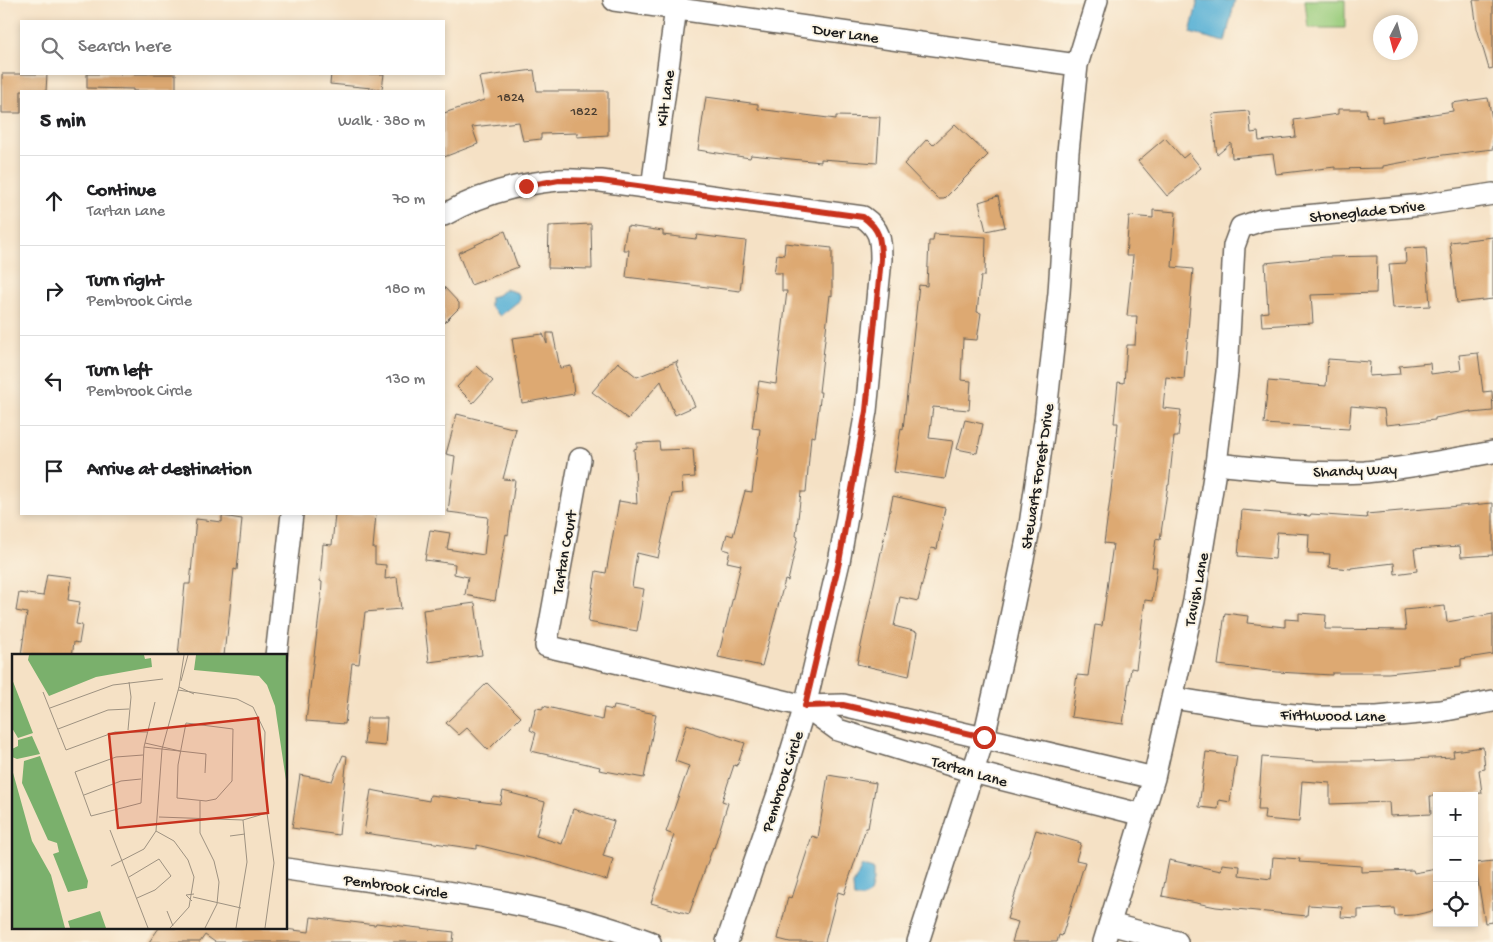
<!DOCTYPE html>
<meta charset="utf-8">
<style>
:root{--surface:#fff;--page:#f2f2f2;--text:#202124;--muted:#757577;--line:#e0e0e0}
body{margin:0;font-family:"Gochi Hand",sans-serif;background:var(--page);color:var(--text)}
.controls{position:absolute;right:15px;bottom:15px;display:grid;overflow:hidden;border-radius:0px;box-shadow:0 2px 8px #0003}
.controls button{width:45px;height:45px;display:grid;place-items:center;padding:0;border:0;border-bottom:1px solid var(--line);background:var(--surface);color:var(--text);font:25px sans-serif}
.compass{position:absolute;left:1373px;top:15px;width:45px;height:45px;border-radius:50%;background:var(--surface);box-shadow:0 2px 8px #0003;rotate:186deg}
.stop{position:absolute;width:15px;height:15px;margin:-11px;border:4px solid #c8321e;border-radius:50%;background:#fff}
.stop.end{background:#c8321e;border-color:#fff;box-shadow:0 1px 5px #0008}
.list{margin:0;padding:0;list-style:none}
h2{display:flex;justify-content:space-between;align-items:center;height:65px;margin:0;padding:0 20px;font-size:21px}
h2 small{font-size:16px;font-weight:400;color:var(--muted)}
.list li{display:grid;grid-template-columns:32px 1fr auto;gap:15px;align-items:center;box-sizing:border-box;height:90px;padding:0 20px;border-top:1px solid var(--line)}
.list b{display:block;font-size:19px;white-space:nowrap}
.list p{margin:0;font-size:16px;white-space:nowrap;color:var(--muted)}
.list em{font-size:16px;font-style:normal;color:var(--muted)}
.icon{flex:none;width:28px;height:28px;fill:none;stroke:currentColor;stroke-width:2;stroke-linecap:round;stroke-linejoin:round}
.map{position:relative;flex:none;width:1493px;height:942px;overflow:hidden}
.search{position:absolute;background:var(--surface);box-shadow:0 2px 8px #0003;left:20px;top:20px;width:425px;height:55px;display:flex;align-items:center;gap:12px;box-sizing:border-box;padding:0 18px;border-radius:0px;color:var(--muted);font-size:19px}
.panel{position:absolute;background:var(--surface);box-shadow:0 2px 8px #0003;left:20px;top:90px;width:425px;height:425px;border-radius:0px}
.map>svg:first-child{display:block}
.green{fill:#99cc7c;stroke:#5a744c}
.water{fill:#58b1d5;stroke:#3a6678}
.building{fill:#dda972}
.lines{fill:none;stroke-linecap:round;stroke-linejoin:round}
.minor-casing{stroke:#686157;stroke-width:24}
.minor{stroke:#fff;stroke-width:21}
.route{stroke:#c8321e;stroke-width:6}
.labels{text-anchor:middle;stroke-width:4;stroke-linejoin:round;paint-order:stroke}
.number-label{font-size:14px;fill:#4c3f32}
.street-label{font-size:16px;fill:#1c1c1c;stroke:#fcf5e5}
.inset-road{fill:none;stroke:#9e9281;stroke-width:1}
.view{fill:#c8321e;fill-opacity:0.15;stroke:#c8321e;stroke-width:2.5}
.inset-edge{fill:none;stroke:#1c1c1c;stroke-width:2.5}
</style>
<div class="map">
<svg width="1493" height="942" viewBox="0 0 1493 942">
<rect width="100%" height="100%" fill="#fcf5e5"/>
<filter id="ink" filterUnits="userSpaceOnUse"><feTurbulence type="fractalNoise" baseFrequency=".02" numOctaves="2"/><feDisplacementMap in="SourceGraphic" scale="10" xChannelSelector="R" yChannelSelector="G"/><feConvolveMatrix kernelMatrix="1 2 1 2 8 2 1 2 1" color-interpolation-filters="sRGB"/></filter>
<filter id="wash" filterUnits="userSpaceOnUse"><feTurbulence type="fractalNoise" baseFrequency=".0096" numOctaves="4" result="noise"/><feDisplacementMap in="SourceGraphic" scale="20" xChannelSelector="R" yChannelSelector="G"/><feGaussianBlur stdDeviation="1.12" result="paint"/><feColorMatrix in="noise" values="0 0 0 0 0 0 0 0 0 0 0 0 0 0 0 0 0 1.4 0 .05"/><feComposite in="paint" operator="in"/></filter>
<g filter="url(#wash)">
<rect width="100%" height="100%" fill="#f5e1c5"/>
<path class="green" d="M1305 0H1345V28H1308Z"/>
<path class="water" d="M1198 0H1235L1225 42 1190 33Z
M505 289 518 293 520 300 500 316 490 307V297L498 295Z
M862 866 873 869V881L870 894 863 898H854L853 885Z"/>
<g id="blocks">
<path class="building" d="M1473 0H1493V68L1489 69 1477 28Z
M534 70 537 91H608V135L577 137V133L541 134V139L523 141 519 122 472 127 478 144 444 157V113L484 100 479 77Z
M2 74H47L46 91H21V113H2Z
M87 74H176V91H133V89L87 88Z
M331 74H384L382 89 330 84Z
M706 97 758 104V109L836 119V116L880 117 877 163 821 159V162L751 155 750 158 698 150Z
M1488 98 1493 124V149L1443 155 1383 166V168L1335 169V167L1276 174 1273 154 1232 158 1231 143 1217 155 1212 114 1249 111 1251 133 1258 132 1259 141 1296 137 1294 120 1338 114V109H1366L1367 117 1382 116V122L1453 111 1452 103Z
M955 124 988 155 944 199H938L904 164 927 139 933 145Z
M1165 138 1183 158 1189 153 1201 168 1167 196 1138 161Z
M998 196 1005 227 986 231 979 202Z
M1153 210 1176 212 1172 267 1193 269 1184 379 1166 377 1163 408 1181 410 1178 437H1174L1169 485H1168L1160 540 1156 539 1152 567H1157L1152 601 1145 600 1136 669 1131 668 1123 724 1071 717 1077 675 1088 676 1095 625 1102 626 1113 544 1104 543 1111 492 1118 423H1114L1118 382 1124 383 1127 345H1135L1137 316H1127L1133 256H1126L1129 216 1153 218Z
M591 224 592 269 548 268 549 226Z
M627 226 663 231V235L696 239 697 235 746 241 740 291 626 277 629 250H623Z
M505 231 518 267 471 285 458 253Z
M934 234 986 237 985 276H981L977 312 981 313 977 340 963 339 961 380 971 381 969 410 933 407 929 438 953 441 945 479 894 472 901 428 903 429 919 285 927 286 929 241H933Z
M1493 237V299L1457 303 1450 242Z
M785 243 832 248V296L830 295 819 392H821L815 437 811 436 806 492H801L796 536 798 537 788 581 785 580 762 666 718 657 741 565 727 562 730 551 723 549 727 534 733 536 745 491 752 492 760 429 752 428 759 381 776 384 787 291H782V273H774L777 254 784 255Z
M1426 247 1430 306 1393 308 1389 264 1406 263 1405 248Z
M1377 256 1376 293 1311 295 1313 323 1262 326 1261 313 1268 312 1265 263 1326 257Z
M444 287 459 303V308L444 323Z
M547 333H553L560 368 571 366 574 394 522 403 512 338 543 334 547 344Z
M1478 353 1483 392 1492 391 1493 411 1471 413V411L1435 418V420L1386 425 1384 409 1351 406 1349 429 1264 424 1268 381 1326 386 1328 359 1370 362 1369 376 1400 374 1399 366 1430 363 1431 374 1461 370 1459 355Z
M678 361 676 364 695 406 675 415 661 381 628 419 592 392 618 362 637 377Z
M477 366 493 381 473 403 457 387Z
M457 414 516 429 503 479 515 480 508 535 506 534 495 601 465 595 468 577 454 574 455 564 425 560 430 530 450 533 447 549 484 555 488 517 448 512 455 456 446 454Z
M965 420 983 424 977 453 957 449Z
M659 442 660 450 693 449 695 477 682 478 683 493 672 494 658 558 637 553 632 587 644 589 637 631 588 622 596 571 606 573 619 501 637 504 634 449 637 448V443Z
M893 496 945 508 937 549 931 548 918 601 900 597 894 626 917 632 909 676 857 664Z
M1493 503V555L1461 557 1460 546 1414 549 1417 571 1395 574 1394 563 1351 568V569L1329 567 1330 554 1308 553 1309 534 1277 532 1275 559 1238 556 1242 510 1310 516 1311 514 1367 518 1366 514Z
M335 514H376L373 548H375V564L386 565 385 579 397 577 401 609 365 612 359 664 352 663 345 724 306 721 321 599 322 582 320 581 323 544 332 545Z
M222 516 242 519 237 570 234 569 227 637 226 636 224 656H178L185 584H190L196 519 222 522Z
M47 574 71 577 68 600 80 602 76 624 82 625 79 643 74 642 72 656 21 655 27 613 16 611 19 593 43 596Z
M475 603 482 655 429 662 423 610Z
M1445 606 1447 622 1493 614V654L1461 659V666L1388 673H1332V675L1277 672 1218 665 1225 613 1248 616 1247 623 1285 627V619L1299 620V613L1326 615 1325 629 1406 630 1404 610Z
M487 683 521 717 488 750 467 728 459 735 446 723Z
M543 706 602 720 604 708 613 710 614 706 656 714 644 778 599 770 600 767 531 751 536 733 530 730 536 708 543 709Z
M367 718H387L385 746 364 744Z
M687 724 745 743 737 766 734 765 722 801 728 803 714 848 713 847 689 914 651 903 674 835 666 832 689 766 675 761Z
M1483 747 1485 769 1479 770 1482 793 1469 794V796H1430L1431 814 1390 816 1389 802 1330 804V783L1302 781 1299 822 1264 819 1265 810H1258L1262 757 1317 761H1367L1454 757 1453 751Z
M1206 752 1237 756 1230 802 1219 800 1218 809 1199 807Z
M343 755 347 756 339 835 292 828 300 775 332 781Z
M828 775 876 783 868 828H866L844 894 838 892 825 942H790L778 939 788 897 792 898 812 836 818 838Z
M371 790 429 801 430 795 500 804 503 791 545 802 536 836 562 844 573 809 614 821 603 856 613 859 607 880 551 863 477 845V849L364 833Z
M1036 830 1081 843 1076 860 1085 862 1062 936 1059 935 1057 942H1012L1018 922 1007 919Z
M1273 857 1300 859 1299 862 1361 866V872L1413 870 1414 873 1437 869V910L1415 915 1395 916 1394 908 1358 910V918L1341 917 1342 907 1308 905 1307 916 1216 907 1162 896 1169 860 1221 871 1222 864 1240 866 1239 875 1271 879Z
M1493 861V922L1485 923 1475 863Z
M311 917 375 925 376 923 454 932 453 942H215L205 935 200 942H149L159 928H277L309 932Z"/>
</g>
</g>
<g filter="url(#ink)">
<use href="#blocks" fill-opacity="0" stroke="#686157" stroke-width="1"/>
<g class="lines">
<defs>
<path id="minor" d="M614 0 1077 65
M652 188 677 0
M444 215C478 195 518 184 558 180 572 179 587 181 601 181L863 217C880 229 881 239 881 259L866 411 839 562 805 706 781 785 727 942
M580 459 546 646 805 706 843 705 1154 778
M1216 464C1265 469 1316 475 1365 472 1408 468 1450 460 1493 452
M276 656 292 514
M1173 698 1253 711 1316 717H1377L1441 711 1493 701
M805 706 838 730 973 772 1143 815
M286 869C408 887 534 898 650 942
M1110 924 1177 942
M918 942 984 737 1005 645 1030 525 1045 421 1059 293 1068 152 1077 65 1097 0
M1104 942 1154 778 1194 601 1216 464 1227 372 1234 246 1241 227 1262 220 1422 205 1493 194"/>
</defs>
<use href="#minor" class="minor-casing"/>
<use href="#minor" class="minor"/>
</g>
</g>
<g class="lines" filter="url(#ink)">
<path class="route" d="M526 186 559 180 601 181 863 217C880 229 881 239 881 259L866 411 839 562 805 706 843 705 984 737"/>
</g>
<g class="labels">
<g class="number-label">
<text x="511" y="101">1824</text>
<text x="584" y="115">1822</text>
</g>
<g class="street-label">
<text transform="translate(846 32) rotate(8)" y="6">Duer Lane</text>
<text transform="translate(664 98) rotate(-82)" y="6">Kilt Lane</text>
<text transform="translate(1367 210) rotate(-6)" y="6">Stoneglade Drive</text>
<text transform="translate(1355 469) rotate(-2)" y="6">Shandy Way</text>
<text transform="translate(1036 476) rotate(-81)" y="6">Stewarts Forest Drive</text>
<text transform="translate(563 552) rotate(-80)" y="6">Tartan Court</text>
<text transform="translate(1195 589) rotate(-79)" y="6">Tavish Lane</text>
<text transform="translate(1333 714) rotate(1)" y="6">Firthwood Lane</text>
<text transform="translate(970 770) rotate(16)" y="6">Tartan Lane</text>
<text transform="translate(781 781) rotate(-72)" y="6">Pembrook Circle</text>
<text transform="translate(396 885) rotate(8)" y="6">Pembrook Circle</text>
</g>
</g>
<g transform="translate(12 654)">
<rect width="275" height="275" fill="#f5e1c5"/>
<path d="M17 1H132L133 5 139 4 140 13 84 23 37 42 16 6ZM184 1H275V133L263 52 255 31 247 22 182 16ZM0 25 21 79 6 84 0 74ZM20 82 28 100 5 105 0 103V95L6 92V86ZM28 102 76 227 75 234 56 238 41 200 47 198 45 189 36 186 10 129 12 107ZM0 115 20 187 39 221 53 274H0ZM88 257 94 274H58L56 267Z" fill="#7ab06c"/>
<path class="inset-road" d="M169 27 176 1M167 33 182 40M166 36 225 45 241 53 253 78 252 121M31 38 54 96 103 78H135M38 54 101 31 151 25M174 69 221 75 220 127 204 145 194 147 165 144 166 111ZM46 75 96 56 117 55M116 76 119 43 117 28M133 89 168 97M132 93 194 100 193 119M131 101 104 103 63 118 79 162 129 149 132 93 143 48M72 141 109 127 129 125M188 147V179L202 207 207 228 205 250 193 274M147 163 231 166 255 159 262 209 253 274M98 176 136 274M144 177 162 187 176 206 182 223 177 253 158 274M218 182 233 180M99 212 132 195 144 177 150 95 167 33 172 1M117 223 147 205 159 222 143 236 125 244M181 243 229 254M180 247 174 241 182 240M155 257 161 272M224 274 235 208 231 166"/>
<path class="view" d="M246 64 256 159 106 174 97 80Z"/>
<rect width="275" height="275" class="inset-edge"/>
</g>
</svg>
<div class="controls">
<button>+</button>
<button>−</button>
<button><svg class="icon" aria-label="locate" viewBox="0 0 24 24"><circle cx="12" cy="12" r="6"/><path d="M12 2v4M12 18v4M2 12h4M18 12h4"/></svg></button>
</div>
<svg class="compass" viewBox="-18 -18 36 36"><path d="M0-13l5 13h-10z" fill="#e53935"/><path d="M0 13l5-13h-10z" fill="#757577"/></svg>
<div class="stop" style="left:984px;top:737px"></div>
<div class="stop end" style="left:526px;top:186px"></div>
<div class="search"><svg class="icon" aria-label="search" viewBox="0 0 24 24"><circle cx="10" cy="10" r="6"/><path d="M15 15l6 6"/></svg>Search here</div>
<section class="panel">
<h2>5 min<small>Walk · 380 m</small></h2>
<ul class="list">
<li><svg class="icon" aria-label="ahead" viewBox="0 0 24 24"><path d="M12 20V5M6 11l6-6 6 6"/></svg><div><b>Continue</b><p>Tartan Lane</p></div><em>70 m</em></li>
<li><svg class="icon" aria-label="right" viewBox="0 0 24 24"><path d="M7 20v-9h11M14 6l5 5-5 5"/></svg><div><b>Turn right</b><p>Pembrook Circle</p></div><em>180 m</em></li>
<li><svg class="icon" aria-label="left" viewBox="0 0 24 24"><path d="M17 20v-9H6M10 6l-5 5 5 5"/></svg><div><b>Turn left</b><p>Pembrook Circle</p></div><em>130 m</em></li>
<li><svg class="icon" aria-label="arrive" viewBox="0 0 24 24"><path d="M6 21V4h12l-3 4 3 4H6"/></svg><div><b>Arrive at destination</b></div></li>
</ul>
</section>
</div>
